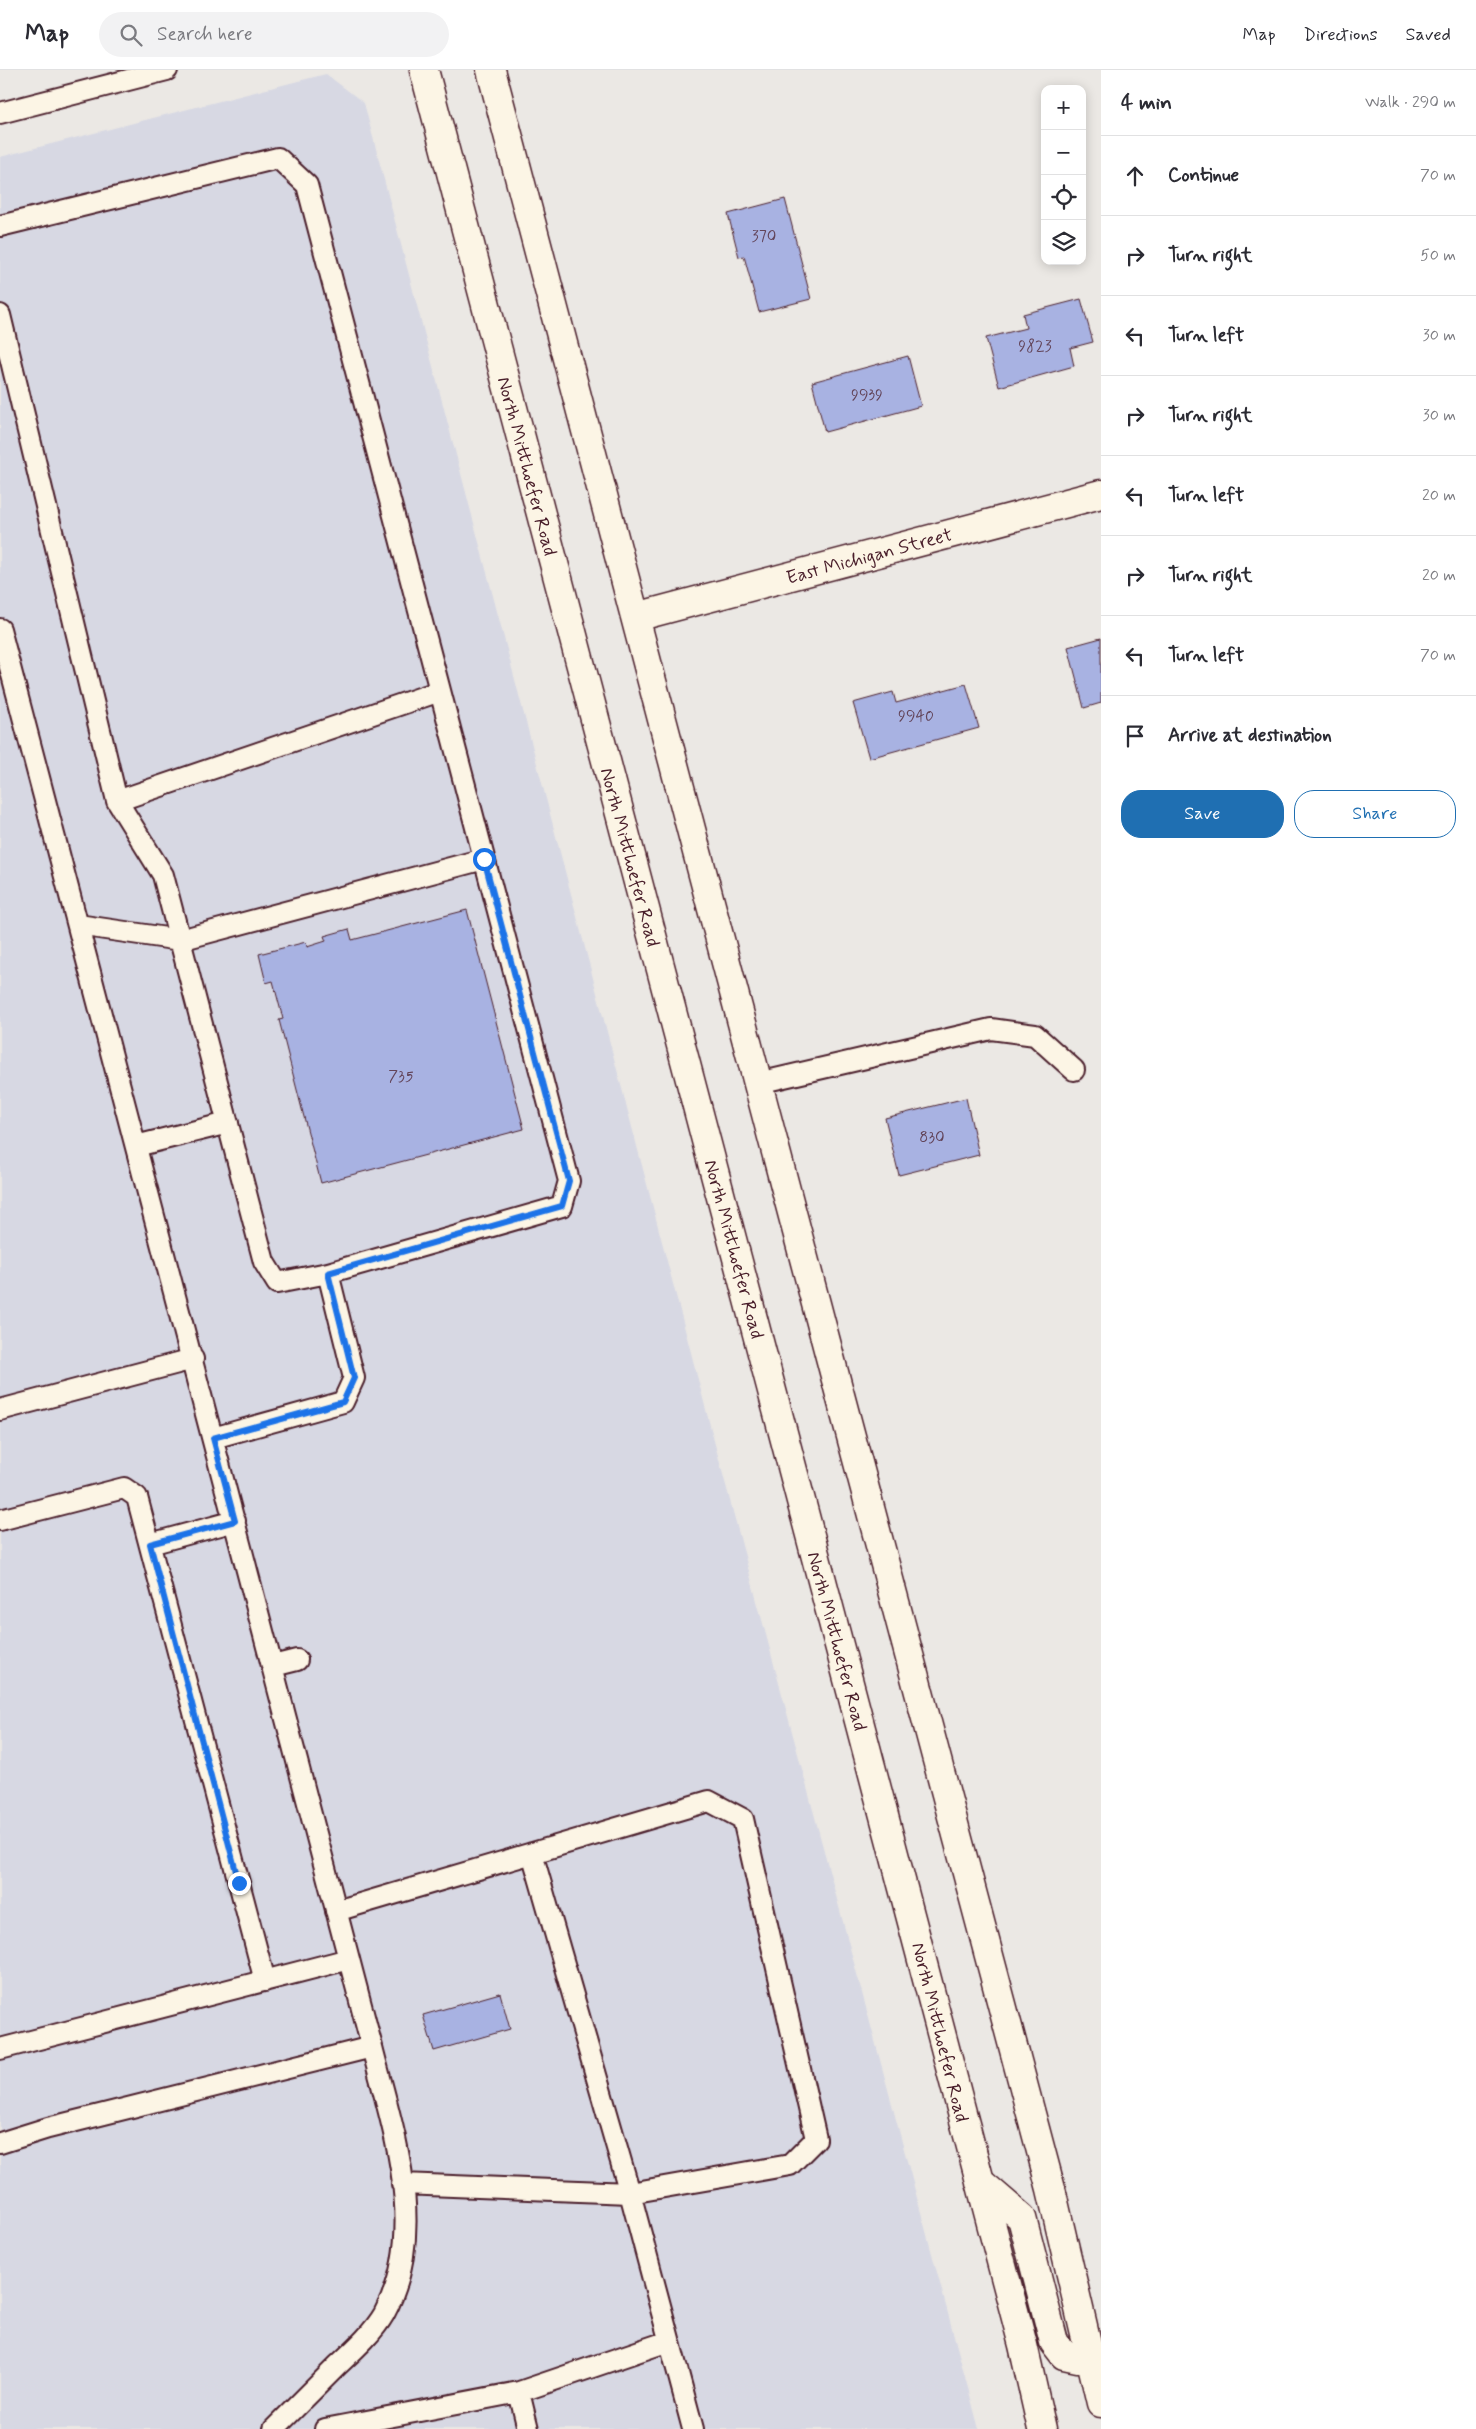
<!DOCTYPE html>
<meta charset="utf-8">
<style>
:root{--surface:#fff;--page:#f2f2f3;--text:#2b2b33;--muted:#7c7c81;--line:#e1e1e2;--accent:#1f6fb2}
body{margin:0;font-family:Mynerve,sans-serif;background:var(--page);color:var(--text)}
.controls{position:absolute;right:15px;top:15px;display:grid;overflow:hidden;border-radius:10px;box-shadow:0 2px 12px #0003}
.controls button{width:45px;height:45px;display:grid;place-items:center;padding:0;border:0;border-bottom:1px solid var(--line);background:var(--surface);color:var(--text);font:25px sans-serif}
.stop{position:absolute;width:15px;height:15px;margin:-11px;border:4px solid #1a73e8;border-radius:50%;background:#fff}
.stop.end{background:#1a73e8;border-color:#fff;box-shadow:0 1px 5px #0008}
.list{margin:0;padding:0;list-style:none}
h2{display:flex;justify-content:space-between;align-items:center;height:65px;margin:0;padding:0 20px;font-size:21px}
h2 small{font-size:16px;font-weight:400;color:var(--muted)}
.list li{display:grid;grid-template-columns:32px 1fr auto;gap:15px;align-items:center;box-sizing:border-box;height:80px;padding:0 20px;border-top:1px solid var(--line)}
.list b{display:block;font-size:19px;white-space:nowrap}
.list em{font-size:16px;font-style:normal;color:var(--muted)}
.actions{display:flex;gap:10px;padding:15px 20px}
.actions a{flex:1;padding:11px 0;border:1px solid var(--accent);border-radius:20px;text-align:center;font-size:18px;color:var(--accent)}
.actions .main{background:var(--accent);color:#fff}
.icon{flex:none;width:28px;height:28px;fill:none;stroke:currentColor;stroke-width:2;stroke-linecap:round;stroke-linejoin:round}
.map{position:relative;flex:none;width:1101px;height:2359px;overflow:hidden}
header{display:flex;align-items:center;gap:30px;box-sizing:border-box;height:70px;padding:0 25px;background:var(--surface);border-bottom:1px solid var(--line)}
header strong{font-size:24px}
nav{display:flex;gap:28px;margin-inline-start:auto;font-size:18px}
.search{width:350px;height:45px;background:var(--page);display:flex;align-items:center;gap:12px;box-sizing:border-box;padding:0 18px;border-radius:28px;color:var(--muted);font-size:19px}
main{display:flex}
aside{flex:1;background:var(--surface)}
.map>svg:first-child{display:block}
.built{fill:#d7d8e3}
.building{fill:#a8b2e2;stroke:#4a1f2b}
.lines{fill:none;stroke-linecap:round;stroke-linejoin:round}
.service-casing{stroke:#4a1f2b;stroke-width:24}
.minor-casing{stroke:#4a1f2b;stroke-width:31}
.secondary-casing{stroke:#4a1f2b;stroke-width:31}
.service{stroke:#fcf5e5;stroke-width:20}
.minor{stroke:#fcf5e5;stroke-width:28}
.secondary{stroke:#fcf5e5;stroke-width:28}
.route{stroke:#1a73e8;stroke-width:6}
.labels{text-anchor:middle;stroke-width:4.5;stroke-linejoin:round;paint-order:stroke}
.number-label{font-size:16px;fill:#624459}
.street-label{font-size:19px;fill:#4a1f2b;stroke:#fcf5e5}
</style>
<header>
<strong>Map</strong>
<div class="search"><svg class="icon" aria-label="search" viewBox="0 0 24 24"><circle cx="10" cy="10" r="6"/><path d="M15 15l6 6"/></svg>Search here</div>
<nav><a>Map</a><a>Directions</a><a>Saved</a></nav>
</header>
<main>
<div class="map">
<svg width="1101" height="2359" viewBox="0 0 1101 2359">
<rect width="100%" height="100%" fill="#ebe8e4"/>
<filter id="ink" filterUnits="userSpaceOnUse"><feTurbulence type="fractalNoise" baseFrequency=".02" numOctaves="2"/><feDisplacementMap in="SourceGraphic" scale="10" xChannelSelector="R" yChannelSelector="G"/><feConvolveMatrix kernelMatrix="1 2 1 2 8 2 1 2 1" color-interpolation-filters="sRGB"/></filter>
<g filter="url(#ink)">
<path class="built" d="M326 4 364 33 717 1382 979 2359H0V87Z"/>
<path class="building" d="M785 129 811 229 759 242 744 186 739 187 728 144Z
M1081 229 1093 272 1070 278 1074 296 999 317 986 268 1026 258 1023 244Z
M908 286 921 336 825 362 812 312Z
M1101 568V633L1084 638 1068 577Z
M966 614 979 658 869 688 853 633 893 622 896 633Z
M467 840 524 1059 321 1113 279 950 283 949 273 911 266 913 259 884 306 872 307 877 326 871 324 866 349 859 352 870Z
M966 1028 979 1085 899 1105 885 1048Z
M500 1923 510 1959 434 1981 423 1945Z"/>
<g class="lines">
<defs>
<path id="service" d="M0 43 167 0
M0 156 278 88 307 115 569 1111 562 1136 328 1203 277 1213 264 1192 163 805 117 731 0 245
M0 559 372 1977C393 2061 429 2161 384 2244 373 2263 354 2280 338 2295 317 2316 295 2338 274 2359
M117 731 440 621
M78 855 180 870 484 789
M758 1013 991 959 1035 965 1074 1000
M136 1076 228 1053
M0 1340 193 1289
M213 1368 343 1332 354 1308 328 1203
M0 1450 124 1418 137 1427 265 1911
M150 1474 235 1451
M273 1596 297 1590
M532 1783 630 2123 693 2359
M336 1841 709 1731 743 1749 816 2069 790 2095 630 2123 402 2114
M0 1979 349 1889
M0 2073 48 2058 372 1977
M325 2359 519 2322
M528 2359 519 2322 669 2271"/>
<path id="minor" d="M636 547 1101 424"/>
<path id="secondary" d="M424 0 918 1875 1023 2275 1042 2359
M491 0 840 1325 1051 2119 1101 2333
M980 2112 1022 2148 1054 2272 1064 2285 1078 2288 1091 2286"/>
</defs>
<use href="#service" class="service-casing"/>
<use href="#minor" class="minor-casing"/>
<use href="#secondary" class="secondary-casing"/>
<use href="#service" class="service"/>
<use href="#minor" class="minor"/>
<use href="#secondary" class="secondary"/>
</g>
</g>
<g class="lines" filter="url(#ink)">
<path class="route" d="M239 1813 150 1474 235 1451 213 1368 343 1332 354 1308 328 1203 562 1136 569 1111 484 789"/>
</g>
<g class="labels">
<g class="number-label">
<text x="764" y="171">370</text>
<text x="1035" y="281">9823</text>
<text x="867" y="330">9939</text>
<text x="916" y="651">9940</text>
<text x="401" y="1011">735</text>
<text x="932" y="1072">830</text>
</g>
<g class="street-label">
<text transform="translate(528 396) rotate(75)" y="7">North Mitthoefer Road</text>
<text transform="translate(869 485) rotate(-15)" y="7">East Michigan Street</text>
<text transform="translate(631 787) rotate(75)" y="7">North Mitthoefer Road</text>
<text transform="translate(735 1179) rotate(75)" y="7">North Mitthoefer Road</text>
<text transform="translate(838 1571) rotate(75)" y="7">North Mitthoefer Road</text>
<text transform="translate(941 1962) rotate(76)" y="7">North Mitthoefer Road</text>
</g>
</g>
</svg>
<div class="controls">
<button>+</button>
<button>−</button>
<button><svg class="icon" aria-label="locate" viewBox="0 0 24 24"><circle cx="12" cy="12" r="6"/><path d="M12 2v4M12 18v4M2 12h4M18 12h4"/></svg></button>
<button><svg class="icon" aria-label="layers" viewBox="0 0 24 24"><path d="M12 4l9 5-9 5-9-5zM3 14l9 5 9-5"/></svg></button>
</div>
<div class="stop" style="left:484px;top:789px"></div>
<div class="stop end" style="left:239px;top:1813px"></div>
</div>
<aside>
<h2>4 min<small>Walk · 290 m</small></h2>
<ul class="list">
<li><svg class="icon" aria-label="ahead" viewBox="0 0 24 24"><path d="M12 20V5M6 11l6-6 6 6"/></svg><div><b>Continue</b></div><em>70 m</em></li>
<li><svg class="icon" aria-label="right" viewBox="0 0 24 24"><path d="M7 20v-9h11M14 6l5 5-5 5"/></svg><div><b>Turn right</b></div><em>50 m</em></li>
<li><svg class="icon" aria-label="left" viewBox="0 0 24 24"><path d="M17 20v-9H6M10 6l-5 5 5 5"/></svg><div><b>Turn left</b></div><em>30 m</em></li>
<li><svg class="icon" aria-label="right" viewBox="0 0 24 24"><path d="M7 20v-9h11M14 6l5 5-5 5"/></svg><div><b>Turn right</b></div><em>30 m</em></li>
<li><svg class="icon" aria-label="left" viewBox="0 0 24 24"><path d="M17 20v-9H6M10 6l-5 5 5 5"/></svg><div><b>Turn left</b></div><em>20 m</em></li>
<li><svg class="icon" aria-label="right" viewBox="0 0 24 24"><path d="M7 20v-9h11M14 6l5 5-5 5"/></svg><div><b>Turn right</b></div><em>20 m</em></li>
<li><svg class="icon" aria-label="left" viewBox="0 0 24 24"><path d="M17 20v-9H6M10 6l-5 5 5 5"/></svg><div><b>Turn left</b></div><em>70 m</em></li>
<li><svg class="icon" aria-label="arrive" viewBox="0 0 24 24"><path d="M6 21V4h12l-3 4 3 4H6"/></svg><div><b>Arrive at destination</b></div></li>
</ul>
<div class="actions"><a class="main">Save</a><a>Share</a></div>
</aside>
</main>
